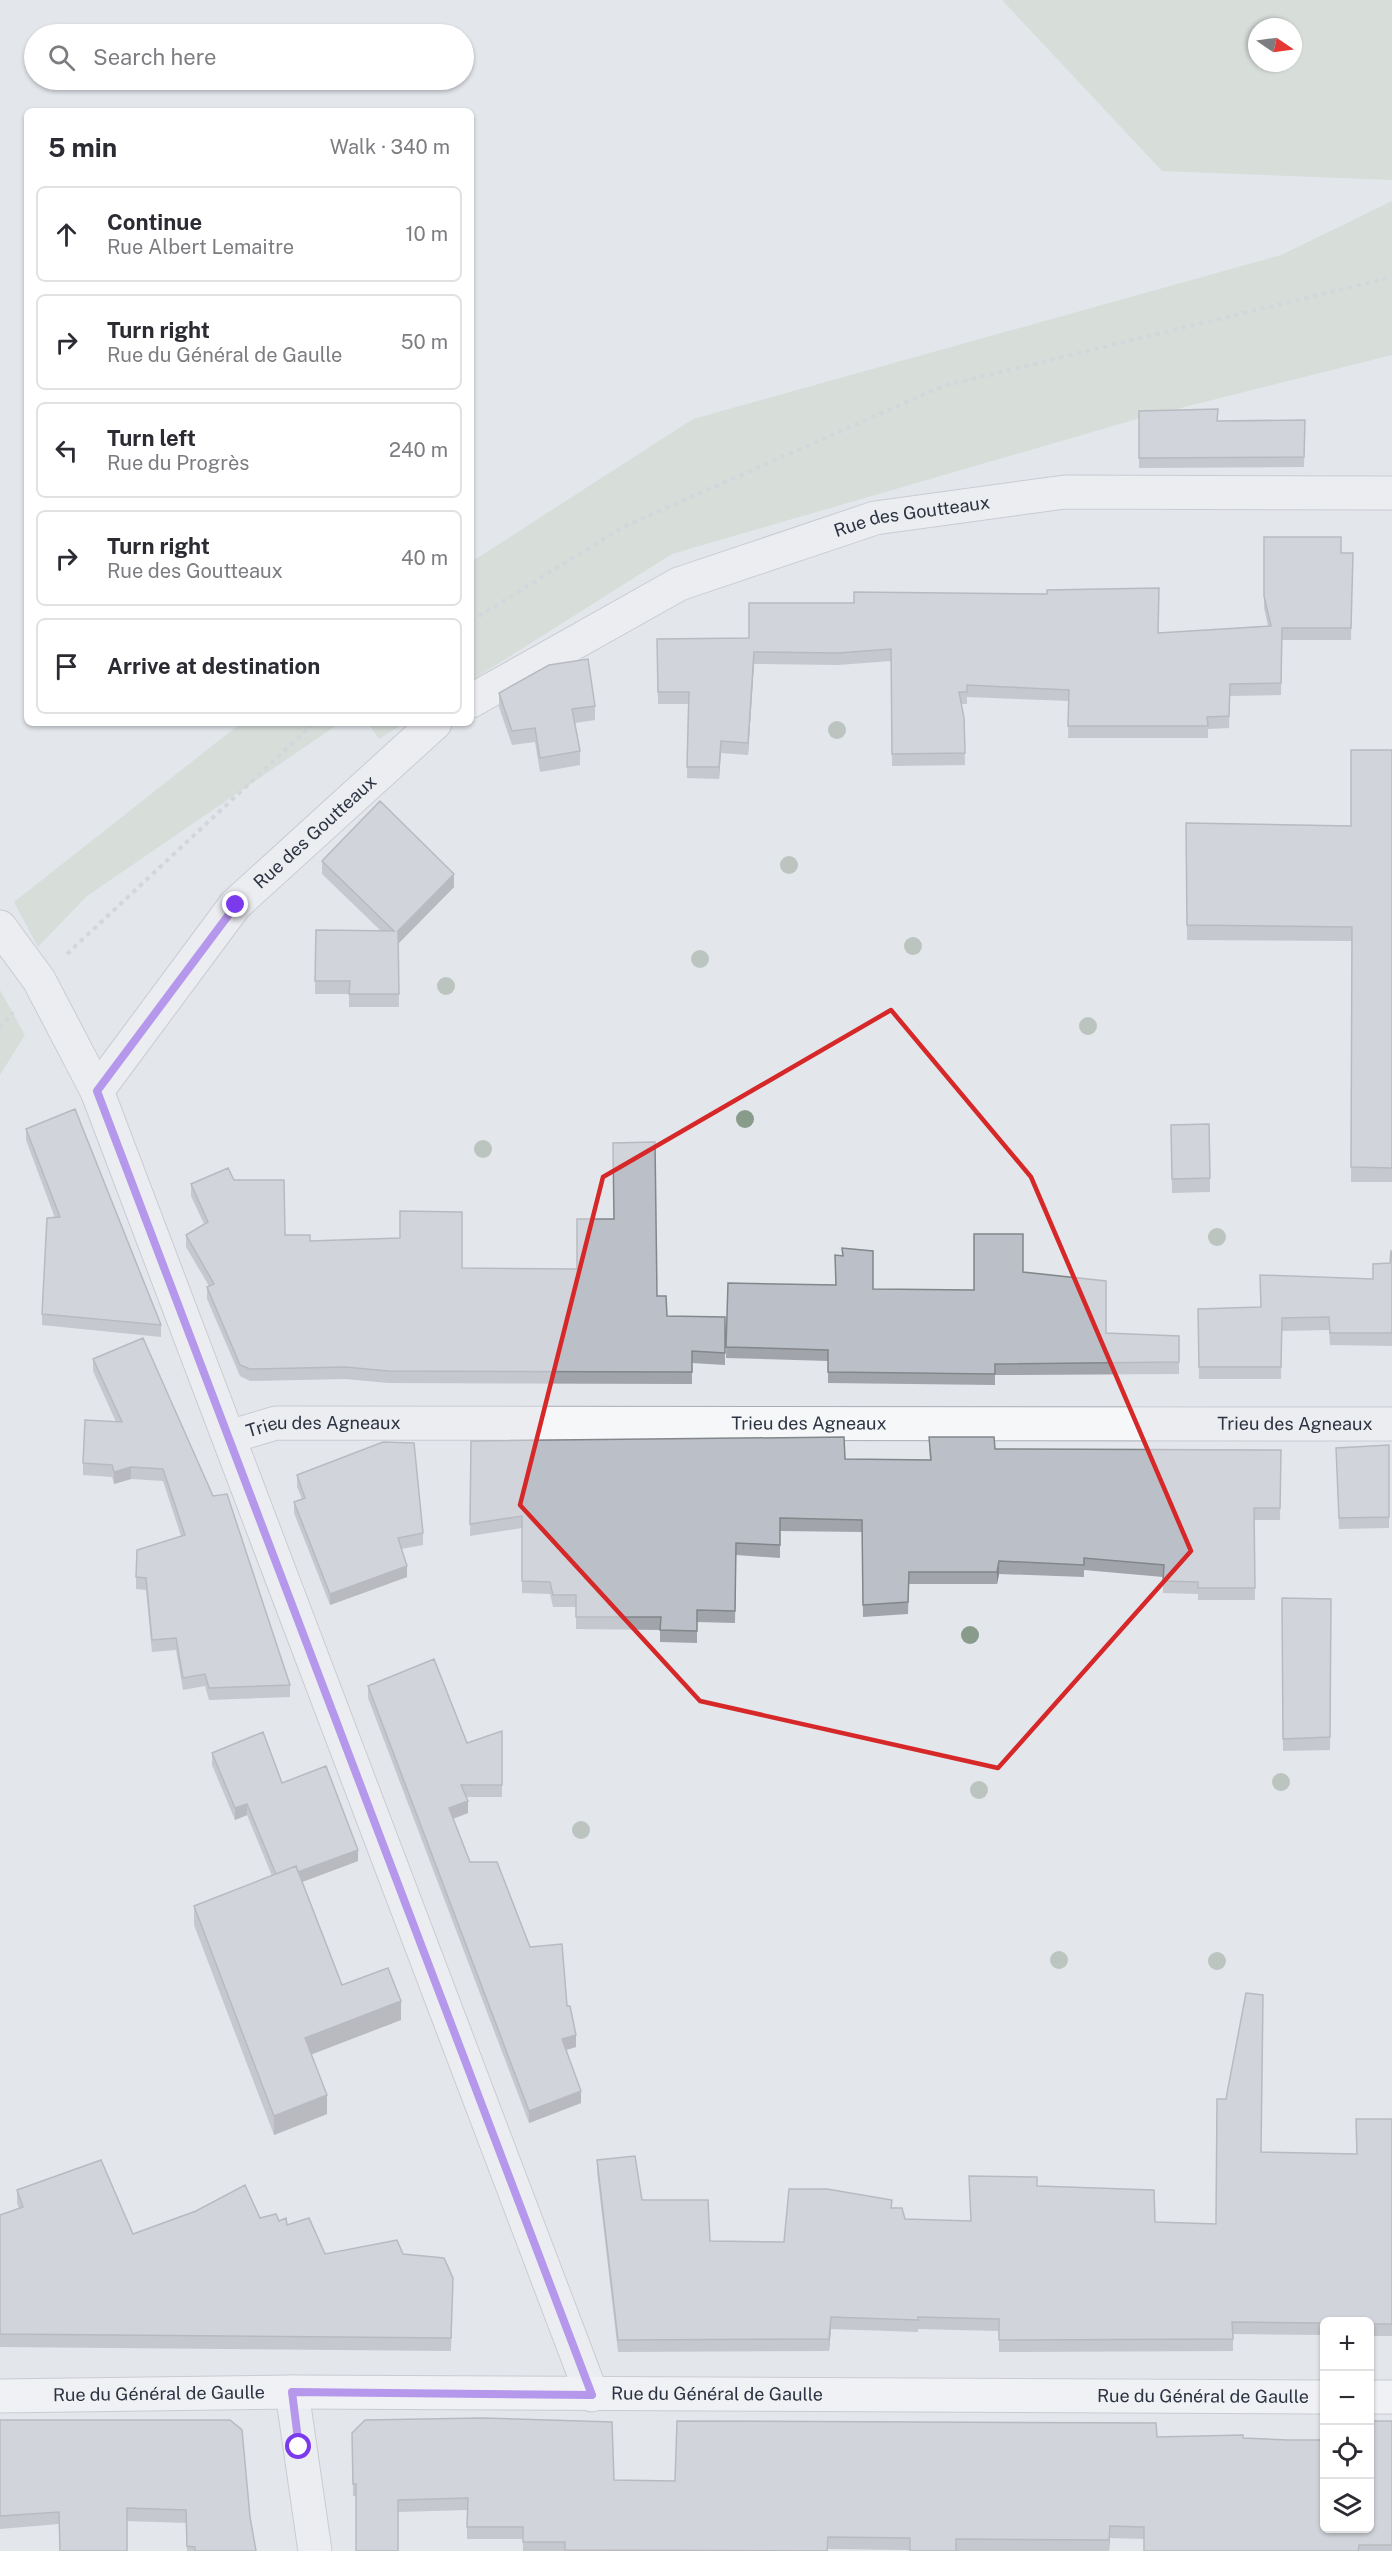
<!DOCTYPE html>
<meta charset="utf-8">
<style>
:root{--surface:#fff;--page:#f2f2f3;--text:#2b2b33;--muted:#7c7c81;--line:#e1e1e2}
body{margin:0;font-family:"Public Sans",sans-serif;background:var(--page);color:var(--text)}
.controls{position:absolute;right:18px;bottom:18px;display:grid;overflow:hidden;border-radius:9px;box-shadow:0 2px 4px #0004}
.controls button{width:54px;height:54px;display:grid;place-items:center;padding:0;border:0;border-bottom:2px solid var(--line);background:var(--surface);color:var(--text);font:30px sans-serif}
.compass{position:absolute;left:1248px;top:18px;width:54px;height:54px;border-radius:50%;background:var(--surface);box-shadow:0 2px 4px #0004;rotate:103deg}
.stop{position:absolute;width:18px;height:18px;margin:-14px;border:4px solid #7c3aed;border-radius:50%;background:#fff}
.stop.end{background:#7c3aed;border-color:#fff;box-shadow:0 2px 6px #0008}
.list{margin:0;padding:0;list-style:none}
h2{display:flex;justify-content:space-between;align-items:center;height:78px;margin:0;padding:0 24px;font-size:26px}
h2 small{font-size:20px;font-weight:400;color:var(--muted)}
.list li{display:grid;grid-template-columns:39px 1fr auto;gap:18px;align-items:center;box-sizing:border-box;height:96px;margin:0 12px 12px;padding:0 12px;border:2px solid var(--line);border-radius:9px}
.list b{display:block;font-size:22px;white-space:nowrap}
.list p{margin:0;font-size:20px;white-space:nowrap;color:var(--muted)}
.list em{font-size:20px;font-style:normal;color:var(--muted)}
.icon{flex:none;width:33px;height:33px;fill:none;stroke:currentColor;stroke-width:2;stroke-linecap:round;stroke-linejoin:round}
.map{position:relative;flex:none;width:1392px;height:2551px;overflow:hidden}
.search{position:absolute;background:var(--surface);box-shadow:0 2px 4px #0004;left:24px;top:24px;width:450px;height:66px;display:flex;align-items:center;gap:15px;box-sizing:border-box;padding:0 21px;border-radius:33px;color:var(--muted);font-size:22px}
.panel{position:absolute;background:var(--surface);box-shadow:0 2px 4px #0004;left:24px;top:108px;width:450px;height:618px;border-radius:9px}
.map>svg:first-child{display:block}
.green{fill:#c8d4c5;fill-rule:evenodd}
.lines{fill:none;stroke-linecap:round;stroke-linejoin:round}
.minor-casing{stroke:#a8adb5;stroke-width:35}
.secondary-casing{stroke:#a8adb5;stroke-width:35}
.path{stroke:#c1c4c9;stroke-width:4;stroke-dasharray:4.5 4.5;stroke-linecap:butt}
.minor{stroke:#f6f7f9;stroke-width:33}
.secondary{stroke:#fff;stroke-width:33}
.tree{fill:#899b8a}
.wall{fill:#a1a4ab}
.shaded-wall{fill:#83868b}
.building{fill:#bbbfc7;stroke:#83868b;stroke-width:1.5}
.route{stroke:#7c3aed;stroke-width:8}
.marked{fill:none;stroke:#d62828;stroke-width:4.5;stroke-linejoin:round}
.labels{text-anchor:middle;stroke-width:5;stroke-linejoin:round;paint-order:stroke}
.street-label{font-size:18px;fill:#2c3342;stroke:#f3f5f8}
</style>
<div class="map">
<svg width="1392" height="2551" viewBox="0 0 1392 2551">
<rect width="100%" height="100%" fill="#e3e6eb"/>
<path class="green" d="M1002 0H1392V180L1162 171ZM1257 27H1293V63H1257Z
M1392 201V355L1137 419 672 554 471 681V562L693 419 1281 255Z
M241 723H340L87 896 38 947 14 902Z
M368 723H404L379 739Z
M0 990 25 1035 0 1075Z"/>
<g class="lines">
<defs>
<g id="minor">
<path id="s1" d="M471 701 679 584 875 518 1065 492 1392 493"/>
<path d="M0 927 39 980 97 1091 592 2395"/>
<path id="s2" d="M97 1091 235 905 435 723"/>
<path id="s3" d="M229 1437 276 1423 1392 1424"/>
<path d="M292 2392 315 2551"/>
</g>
<g id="secondary">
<path id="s4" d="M0 2396 292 2392 1324 2397"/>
<path d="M1370 2397H1392"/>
</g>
</defs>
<use href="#minor" class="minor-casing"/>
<use href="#secondary" class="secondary-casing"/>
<path class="path" d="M471 621 623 527 943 386 1392 277
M67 954 314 723
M0 1028 13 1012"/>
<use href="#minor" class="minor"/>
<use href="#secondary" class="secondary"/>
</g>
<g class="tree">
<circle cx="837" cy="730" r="9"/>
<circle cx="789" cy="865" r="9"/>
<circle cx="913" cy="946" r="9"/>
<circle cx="700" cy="959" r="9"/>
<circle cx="446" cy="986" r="9"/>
<circle cx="1088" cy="1026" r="9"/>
<circle cx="745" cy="1119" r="9"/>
<circle cx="483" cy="1149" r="9"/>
<circle cx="1217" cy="1237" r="9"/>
<circle cx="970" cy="1635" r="9"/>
<circle cx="1281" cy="1782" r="9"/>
<circle cx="979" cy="1790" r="9"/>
<circle cx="581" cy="1830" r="9"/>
<circle cx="1059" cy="1960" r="9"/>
<circle cx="1217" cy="1961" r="9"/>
</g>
<path class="wall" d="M1139 411 1218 421 1305 420 1304 467 1139 468Z
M1264 537 1341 553H1353L1351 640H1282L1281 695 1230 696 1229 728 1208 729V738H1068L1069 701 967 697V704H961L964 718 965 765 892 766 891 661 838 665 754 664 748 755 721 753 719 779 687 778 688 704H658L657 639 1158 633 1268 626 1264 608Z
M499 693 595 706V720L575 723 580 751V765L540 772 535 742 512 745 499 707Z
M1392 750V1182H1351L1352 941 1187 940 1186 823 1351 826Z
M322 861 454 887 398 944 399 1007H349V994H315L316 930H380L322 874Z
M1171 1125 1210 1178V1192L1172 1193Z
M26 1129 161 1325V1337L42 1325V1314L55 1218 26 1140Z
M234 1180 285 1235 310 1241 462 1268 657 1296 667 1316 725 1317V1365L692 1363V1384L388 1383 345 1379 250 1381 240 1376 207 1299V1287L209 1286 186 1247V1235L204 1224 191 1196V1184Z
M1392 1251V1346L1330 1345 1329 1330 1282 1331 1281 1379H1199L1198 1309 1261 1307 1373 1279 1390 1263Z
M1023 1272 1106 1333 1179 1336V1374L995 1375V1385L828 1383V1361L726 1358 728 1283 836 1285 873 1289 974 1290Z
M143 1338 290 1685V1697L209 1700 205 1686 183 1690 176 1650 152 1652 146 1590 136 1589V1577L181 1536 163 1481 131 1479 114 1484 112 1477 83 1475V1463L116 1422 93 1371V1359Z
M929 1437 995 1449 1281 1450 1280 1520H1254L1255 1600H1198V1594L1163 1593V1577L1084 1570V1577L999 1574 997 1584H909L908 1614 863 1617 862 1532 780 1531V1558L736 1555 735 1623 697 1622V1643L660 1642V1630L576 1629V1607H553L550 1594 522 1593V1528L470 1536 471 1441 845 1459 930 1460Z
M1389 1445V1528L1339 1529 1336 1448Z
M297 1475 423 1533V1545L401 1549 407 1577 330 1605 294 1513V1502L302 1499 297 1487Z
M1282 1598 1331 1599 1330 1750 1283 1751Z
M368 1686 467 1743 502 1731V1797H466L468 1813 453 1819 470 1862 530 1947 567 2006 576 2047 566 2050 581 2103 529 2123 368 1698Z
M212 1753 282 1783 358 1861 302 1882 342 1985 401 2020 311 2054 327 2114 274 2135 194 1925V1906L272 1876 247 1815 235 1820 212 1765Z
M1392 2119V2336H1370V2322H1324V2335L1233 2334V2351L999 2352V2331L918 2329V2332L831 2329 829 2351 618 2352 597 2172V2160L642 2200 710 2241 784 2242 892 2208 905 2219 971 2221 969 2176 1037 2186 1155 2222 1216 2224 1261 2152 1357 2154Z
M17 2190 133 2234 260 2218 279 2221 287 2225 325 2254H403L453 2278 451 2351 0 2347V2215L19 2209 17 2203Z
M0 2420 250 2517 256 2551H187L186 2523 127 2521 59 2524 0 2529Z
M1392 2421V2551H1144V2539L1110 2538 1109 2551H910V2550L828 2549V2551H523V2539H467V2510L398 2512 356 2496H353L352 2433 614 2480 675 2481 1157 2437 1243 2438 1324 2529Z"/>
<path class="shaded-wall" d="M754 652V664L748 755V743Z
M721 741V753L719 779V767Z
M454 874V887L398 944V931Z
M131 1467V1479L114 1484V1472Z
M999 1561V1574L997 1584V1572Z
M407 1566V1577L330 1605V1594Z
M468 1801V1813L449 1820V1808Z
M247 1804V1815L235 1820V1808Z
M358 1850V1861L278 1891V1880Z
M401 2001V2020L305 2057V2038Z
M576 2035V2047L562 2051V2039Z
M581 2091V2103L529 2123V2111Z
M327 2095V2114L274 2135V2116Z
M831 2317V2329L829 2351V2339Z
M1110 2526V2538L1109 2551V2540Z"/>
<path class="building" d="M1218 409 1217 421 1305 420 1304 457 1139 458V411Z
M1264 537H1341V553H1353L1351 628H1282L1281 683 1230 684 1229 716 1207 717 1208 726H1068L1069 690 967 685V692H959L964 718 965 753 892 754 891 649 838 653 754 652 748 743 721 741 719 767H687L689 692H658L657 639 749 638V603H854V592L1047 594V590L1159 588 1158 633 1271 626 1264 596Z
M588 659 595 706 572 709 580 751 540 758 535 728 512 731 499 693 549 665Z
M1351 750H1392V1168L1351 1167 1352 927 1187 925 1186 823 1351 826Z
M380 801 454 874 398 931 399 994H349L350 981H315L316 930 394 931 322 861Z
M75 1109 161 1325 42 1314 47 1218 60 1217 26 1129Z
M1209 1124 1210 1178 1172 1179 1171 1125Z
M655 1142 657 1296H666L667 1316 725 1317V1353L692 1351V1372L388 1371 345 1367 250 1369 240 1365 207 1287 214 1284 186 1235 208 1222 191 1184 228 1168 234 1180H284L285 1235H310V1241L400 1238V1211L462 1212V1268L577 1269V1219H614L613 1143Z
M974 1234H1023V1272L1106 1281V1333L1179 1336V1362L995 1364V1374L828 1372V1350L726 1347 728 1283 836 1285 835 1255 843 1256 842 1248 873 1251V1289L974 1290Z
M1391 1251H1392V1333H1330L1329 1317 1282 1318 1281 1367H1199L1198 1309 1261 1307 1260 1275 1373 1279V1264L1390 1263Z
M143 1338 213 1496 227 1494 290 1685 209 1688 205 1674 183 1678 176 1638 152 1640 146 1578 136 1577 137 1550 185 1535 163 1469 131 1467 114 1472 112 1465 83 1463 85 1420 122 1422 93 1359Z
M844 1437 845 1459 931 1460 929 1437H994L995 1449 1281 1450 1280 1508H1254L1255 1588H1198V1582L1163 1581 1164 1565 1084 1558V1565L999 1561 997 1572H909L908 1602 863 1605 862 1520 780 1518V1545L736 1543 735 1611 697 1610V1631L660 1630 661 1617H576V1595H553L550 1582 522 1581V1516L470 1524 471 1441Z
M383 1442 414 1443 423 1533 398 1538 407 1566 330 1594 294 1502 305 1498 297 1475Z
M1389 1445V1517L1339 1518 1336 1448Z
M1282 1598 1331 1599 1330 1737 1283 1739Z
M434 1659 467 1743 502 1731V1785H461L468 1801 449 1808 470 1862H497L530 1947 562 1944 567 2006H570L576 2035 562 2039 581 2091 529 2111 368 1686Z
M263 1732 282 1783 326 1766 358 1850 298 1872 296 1866 276 1874 247 1804 235 1808 212 1753Z
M296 1866 342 1985 388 1968 401 2001 305 2038 327 2095 274 2116 194 1906Z
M1246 1993 1263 1995 1261 2152 1357 2154 1356 2119H1392V2324H1370V2322H1324V2323L1232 2322 1233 2339 999 2340V2319L918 2317V2320L831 2317 829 2339 618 2340 597 2160 635 2156 642 2200H708L710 2241 784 2242 789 2189H827L892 2200 891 2208H902L905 2219 971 2221 969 2176 1037 2177V2186L1154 2190 1155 2222 1216 2224 1217 2099H1226Z
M101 2160 133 2234 196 2211 245 2185 260 2218 276 2214 279 2221 286 2218 287 2225 309 2218 325 2254 397 2240 403 2254 444 2258 453 2278 451 2338 0 2334V2215L23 2207 17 2190Z
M482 2418 612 2422 614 2480 675 2481 677 2421 1156 2423 1157 2437 1243 2435V2438L1287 2440H1324V2529H1370V2421H1392V2545H1359L1358 2551H1144V2527L1110 2526 1109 2540 956 2539V2551H910V2538L828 2537 827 2551 565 2550V2542H523V2527H467L468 2498 398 2500V2551H356V2484H353L352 2433 365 2420Z
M0 2420H230L242 2430 250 2517 256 2551H195V2547L187 2546 186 2510 127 2508V2551H60L59 2512 0 2516Z"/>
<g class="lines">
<path class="route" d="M236 905 97 1091 592 2395 292 2392 299 2447"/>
</g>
<path d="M0 0H1392V2551H0ZM891 1010 1031 1177 1191 1551 998 1768 700 1701 520 1505 603 1177Z" fill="#e3e6eb" fill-opacity=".55" fill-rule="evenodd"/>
<path class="marked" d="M891 1010 1031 1177 1191 1551 998 1768 700 1701 520 1505 603 1177Z"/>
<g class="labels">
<g class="street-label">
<text dy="6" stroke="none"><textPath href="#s1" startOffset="482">Rue des Goutteaux</textPath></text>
<text dy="6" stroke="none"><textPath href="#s2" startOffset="340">Rue des Goutteaux</textPath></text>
<text dy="6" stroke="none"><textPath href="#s3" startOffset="582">Trieu des Agneaux</textPath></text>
<text dy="6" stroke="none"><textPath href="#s3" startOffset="1068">Trieu des Agneaux</textPath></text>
<text dy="6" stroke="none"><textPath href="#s3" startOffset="96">Trieu des Agneaux</textPath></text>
<text dy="6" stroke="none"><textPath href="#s4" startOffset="159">Rue du Général de Gaulle</textPath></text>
<text dy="6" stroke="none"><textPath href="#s4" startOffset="717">Rue du Général de Gaulle</textPath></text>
<text dy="6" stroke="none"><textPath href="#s4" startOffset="1203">Rue du Général de Gaulle</textPath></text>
</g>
</g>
</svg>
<div class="controls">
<button>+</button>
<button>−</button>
<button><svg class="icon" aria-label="locate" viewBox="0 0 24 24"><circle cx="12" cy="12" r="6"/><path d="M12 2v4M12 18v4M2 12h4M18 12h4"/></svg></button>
<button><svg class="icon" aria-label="layers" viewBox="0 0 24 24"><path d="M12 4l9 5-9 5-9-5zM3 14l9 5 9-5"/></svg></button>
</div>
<svg class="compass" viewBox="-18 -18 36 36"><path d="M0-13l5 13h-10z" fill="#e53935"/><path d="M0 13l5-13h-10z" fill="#7c7c81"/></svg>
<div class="stop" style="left:299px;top:2447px"></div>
<div class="stop end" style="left:236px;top:905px"></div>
<div class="search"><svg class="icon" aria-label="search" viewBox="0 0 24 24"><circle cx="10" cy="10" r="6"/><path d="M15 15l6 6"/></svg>Search here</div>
<section class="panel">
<h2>5 min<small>Walk · 340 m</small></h2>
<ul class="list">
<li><svg class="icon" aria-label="ahead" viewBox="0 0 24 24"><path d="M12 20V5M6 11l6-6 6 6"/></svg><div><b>Continue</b><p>Rue Albert Lemaitre</p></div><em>10 m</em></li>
<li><svg class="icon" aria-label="right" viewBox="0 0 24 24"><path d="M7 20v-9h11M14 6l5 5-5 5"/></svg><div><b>Turn right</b><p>Rue du Général de Gaulle</p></div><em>50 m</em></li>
<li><svg class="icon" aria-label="left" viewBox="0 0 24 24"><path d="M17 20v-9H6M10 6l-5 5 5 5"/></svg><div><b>Turn left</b><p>Rue du Progrès</p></div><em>240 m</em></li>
<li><svg class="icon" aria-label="right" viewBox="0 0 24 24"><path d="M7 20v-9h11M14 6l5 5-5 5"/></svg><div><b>Turn right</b><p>Rue des Goutteaux</p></div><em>40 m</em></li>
<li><svg class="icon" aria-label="arrive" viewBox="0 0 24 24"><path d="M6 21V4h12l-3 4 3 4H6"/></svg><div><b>Arrive at destination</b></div></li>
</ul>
</section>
</div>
